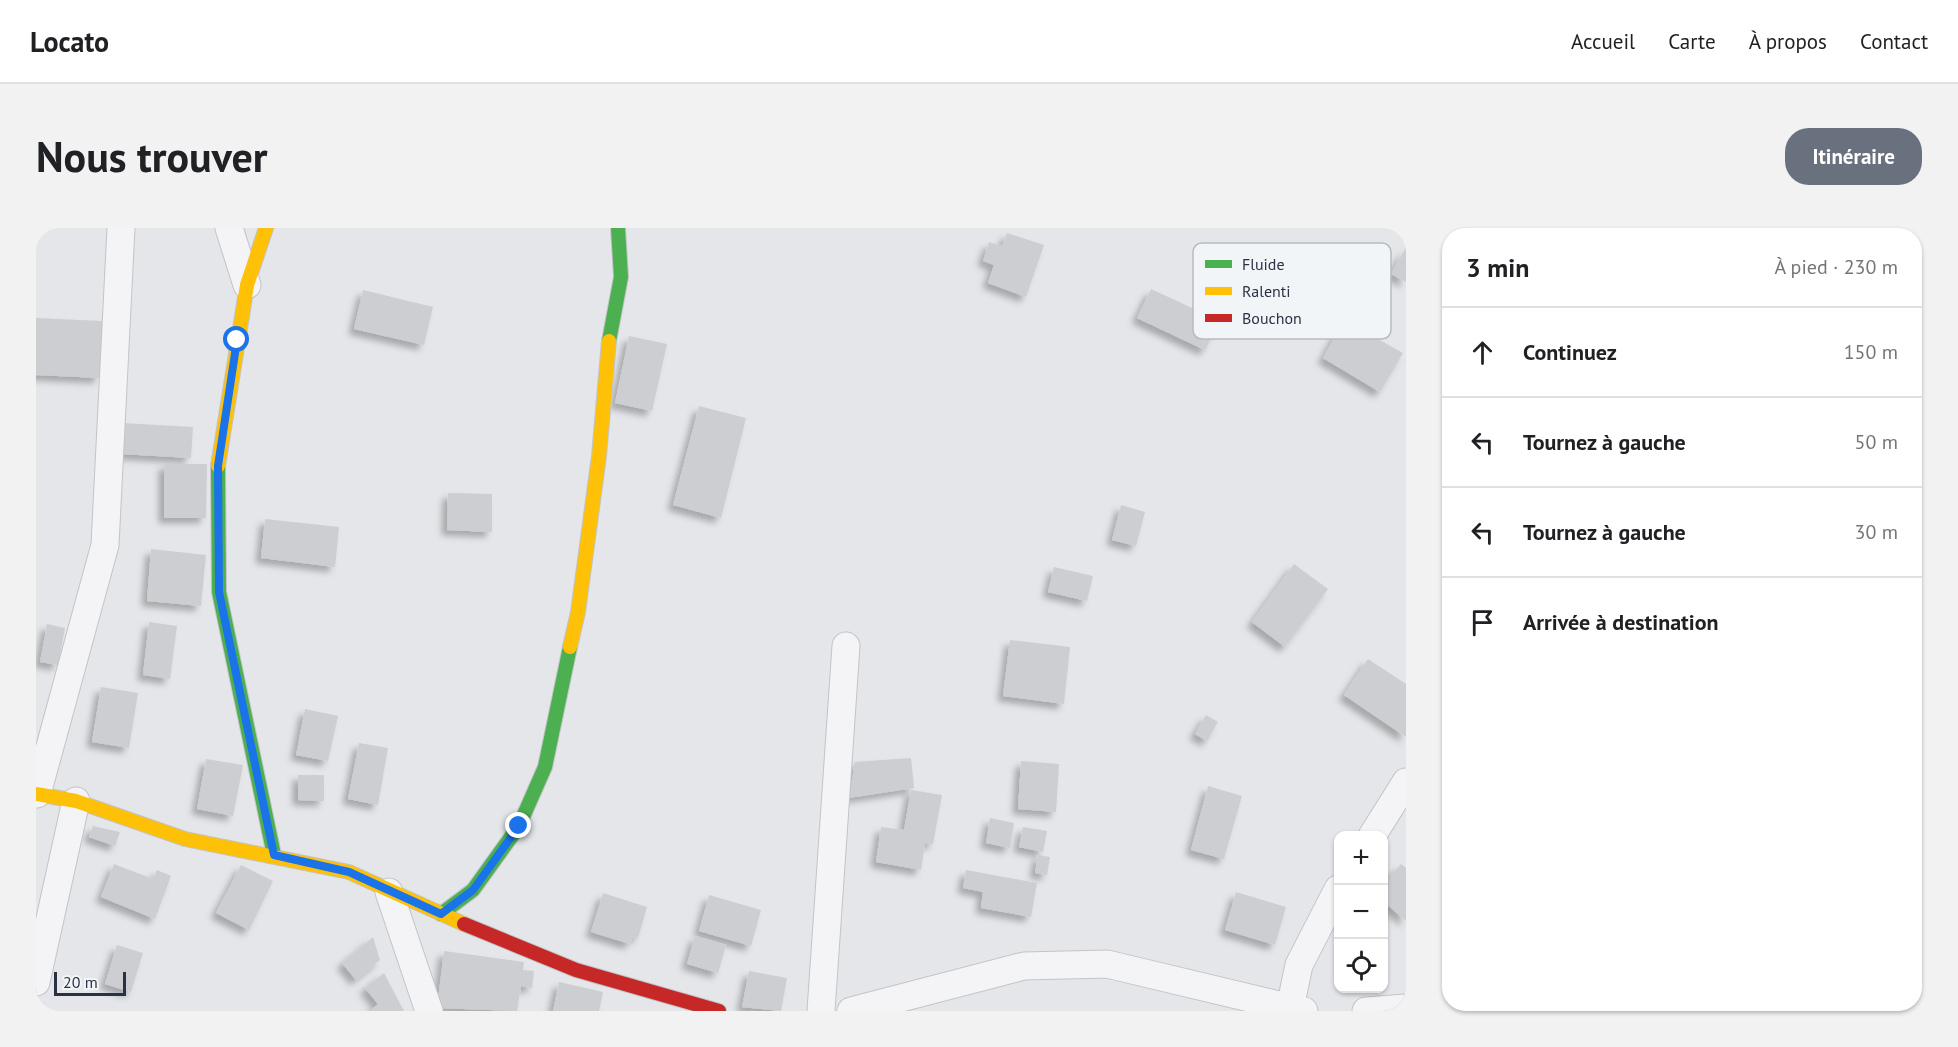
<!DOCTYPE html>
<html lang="fr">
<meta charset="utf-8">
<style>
:root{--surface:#fff;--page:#f2f2f2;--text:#202124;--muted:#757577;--line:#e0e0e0;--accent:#6a717e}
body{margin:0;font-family:"PT Sans",sans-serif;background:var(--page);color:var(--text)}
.controls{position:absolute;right:18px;bottom:18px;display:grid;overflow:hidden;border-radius:12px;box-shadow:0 2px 4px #0004}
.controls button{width:54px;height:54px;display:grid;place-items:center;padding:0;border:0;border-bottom:2px solid var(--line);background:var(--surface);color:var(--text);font:30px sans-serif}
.scale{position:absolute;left:18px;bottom:15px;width:72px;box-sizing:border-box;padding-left:6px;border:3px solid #293245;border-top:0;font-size:16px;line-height:21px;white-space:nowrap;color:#293245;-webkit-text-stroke:4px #f2f5f8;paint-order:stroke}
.stop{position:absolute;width:18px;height:18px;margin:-14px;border:4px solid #1a73e8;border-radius:50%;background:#fff}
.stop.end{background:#1a73e8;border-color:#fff;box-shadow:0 2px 6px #0008}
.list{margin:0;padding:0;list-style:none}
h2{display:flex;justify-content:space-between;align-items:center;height:78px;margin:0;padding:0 24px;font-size:26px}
h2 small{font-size:20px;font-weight:400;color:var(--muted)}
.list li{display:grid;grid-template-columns:39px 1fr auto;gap:18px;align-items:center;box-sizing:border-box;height:90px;padding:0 24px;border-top:2px solid var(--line)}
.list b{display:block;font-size:22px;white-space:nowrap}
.list em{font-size:20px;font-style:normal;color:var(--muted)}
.icon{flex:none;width:33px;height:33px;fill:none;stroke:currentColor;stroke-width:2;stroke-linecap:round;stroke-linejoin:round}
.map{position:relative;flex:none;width:1370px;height:783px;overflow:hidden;border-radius:24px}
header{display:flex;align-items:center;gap:36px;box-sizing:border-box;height:84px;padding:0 30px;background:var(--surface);border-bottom:2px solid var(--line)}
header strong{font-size:28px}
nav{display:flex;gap:33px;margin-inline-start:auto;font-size:21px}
.intro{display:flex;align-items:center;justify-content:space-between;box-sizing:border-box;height:144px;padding:0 36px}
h1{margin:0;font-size:42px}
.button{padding:15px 27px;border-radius:24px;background:var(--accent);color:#fff;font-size:21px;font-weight:700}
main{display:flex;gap:36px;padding:0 36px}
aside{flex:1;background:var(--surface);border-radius:24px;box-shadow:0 2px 4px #0004}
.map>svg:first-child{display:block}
.building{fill:#cdced2;filter:url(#shadow)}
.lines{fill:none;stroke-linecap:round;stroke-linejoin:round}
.street-casing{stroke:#c2c4c7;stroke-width:29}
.fast-casing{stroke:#c2c4c7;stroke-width:16}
.slow-casing{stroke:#c2c4c7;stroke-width:16}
.jam-casing{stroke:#c2c4c7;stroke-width:16}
.street{stroke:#f4f4f6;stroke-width:27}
.fast{stroke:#4caf50;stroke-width:14}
.slow{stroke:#ffc107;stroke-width:14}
.jam{stroke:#c62828;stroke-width:14}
.route{stroke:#1a73e8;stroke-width:8}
.key{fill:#f2f5f8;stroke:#b6bac2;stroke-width:1.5}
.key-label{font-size:16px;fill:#293245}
</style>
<header>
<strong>Locato</strong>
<nav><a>Accueil</a><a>Carte</a><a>À propos</a><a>Contact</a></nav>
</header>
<div class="intro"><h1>Nous trouver</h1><a class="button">Itinéraire</a></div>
<main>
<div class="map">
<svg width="1370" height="783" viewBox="0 0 1370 783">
<defs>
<filter id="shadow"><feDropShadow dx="-5.5" dy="5.5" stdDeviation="3" flood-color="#0004"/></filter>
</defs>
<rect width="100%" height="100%" fill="#e4e6e9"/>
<path class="building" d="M971 5 1008 17 990 69 952 55 958 37 947 33 953 14 966 18Z
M1370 19V54L1355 46Z
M1115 61 1184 93 1169 122 1101 90Z
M327 62 397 79 388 117 318 101Z
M0 90 66 93 64 150 0 147Z
M1308 92 1367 125 1344 164 1287 130Z
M593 108 631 116 616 183 579 175Z
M663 178 710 190 685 290 637 277Z
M86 195 157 199 155 230 85 226Z
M128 236H171L170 290H128Z
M412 265 456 266V304L411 302Z
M1085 277 1109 284 1100 318 1076 312Z
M229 291 303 299 299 339 225 330Z
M115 321 170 327 165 378 111 373Z
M1258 336 1292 361 1249 419 1216 394Z
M1018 339 1057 348 1051 373 1012 364Z
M113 394 141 398 134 451 107 447Z
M11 396 29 400 22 437 4 434Z
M974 412 1034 419 1028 476 967 468Z
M1332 431 1370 456V509L1308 467Z
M65 459 102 465 93 520 56 514Z
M269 481 302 488 292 533 260 527Z
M1170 487 1182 494 1171 513 1159 506Z
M323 515 352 520 342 577 312 571Z
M875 530 878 560 813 570 819 534Z
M170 531 207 537 197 588 161 581Z
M985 533 1023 536 1020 584 982 581Z
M262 547H288V573L262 572Z
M1172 558 1206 568 1188 631 1155 622Z
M875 562 906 567 897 616 889 615 885 642 840 634 845 599 868 602Z
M954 590 978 595 974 620 950 615Z
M57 598 84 604 79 618 53 609Z
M987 599 1011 603 1007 624 983 619Z
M1002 627 1014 629 1011 647 999 645Z
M78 636 117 651 121 642 135 648 119 691 65 669Z
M1365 636 1370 640V693L1348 674V656Z
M205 637 237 653 213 702 180 685Z
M930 642 1001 655 995 689 945 680 947 664 927 660Z
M1200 664 1250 679 1239 717 1189 702Z
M567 665 611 679 602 710 597 708 594 716 555 704Z
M673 667 725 682 715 718 663 703Z
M659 708 690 717 682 745 651 736Z
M337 709 344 732 320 752 306 735Z
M81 717 107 725 95 764 69 756Z
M408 723 488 734 487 742 498 743 496 760 485 758 481 783 401 780Z
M713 743 751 750 745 783 706 779Z
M348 745 368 783H334L342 776 329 760Z
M523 754 567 764 563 783H517Z"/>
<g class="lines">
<defs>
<path id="street" d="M193 0 211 57
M1 566 69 317 85 0
M1336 608 1370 554
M353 664 393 783
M0 754 40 573
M1254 780 1263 737 1302 661
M785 783 810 418
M815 783 988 738 1071 736 1268 783
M1330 783 1370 780"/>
<path id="fast" d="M573 113 585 49 582 0
M182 238 183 364 238 627
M405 686 437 662 483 598 509 539 534 419"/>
<path id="slow" d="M182 238 211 57 230 0
M534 419 542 384 563 228 573 113
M0 566 40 573 149 611 313 644 428 696"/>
<path id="jam" d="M428 696 540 742 683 783"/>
</defs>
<use href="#street" class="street-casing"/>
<use href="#fast" class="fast-casing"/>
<use href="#slow" class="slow-casing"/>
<use href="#jam" class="jam-casing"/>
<use href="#street" class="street"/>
<use href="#fast" class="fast"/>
<use href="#slow" class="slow"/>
<use href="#jam" class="jam"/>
</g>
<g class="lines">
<path class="route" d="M201 112 182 238 183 364 238 627 313 644 405 686 437 662 483 598"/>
</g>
<rect x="1157" y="15" width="198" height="96" rx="9" class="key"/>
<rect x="1169" y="32" width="27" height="8" fill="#4caf50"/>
<rect x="1169" y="59" width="27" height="8" fill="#ffc107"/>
<rect x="1169" y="86" width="27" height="8" fill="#c62828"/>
<g class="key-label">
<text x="1206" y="42">Fluide</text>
<text x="1206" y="69">Ralenti</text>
<text x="1206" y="96">Bouchon</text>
</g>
</svg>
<div class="controls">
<button>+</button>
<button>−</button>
<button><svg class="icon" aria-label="locate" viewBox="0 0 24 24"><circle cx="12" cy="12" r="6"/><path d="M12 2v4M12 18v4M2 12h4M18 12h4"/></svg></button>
</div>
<div class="scale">20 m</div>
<div class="stop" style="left:201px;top:112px"></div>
<div class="stop end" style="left:483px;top:598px"></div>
</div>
<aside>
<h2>3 min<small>À pied · 230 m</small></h2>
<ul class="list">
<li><svg class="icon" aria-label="ahead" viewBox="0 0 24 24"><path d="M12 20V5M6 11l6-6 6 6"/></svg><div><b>Continuez</b></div><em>150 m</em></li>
<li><svg class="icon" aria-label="left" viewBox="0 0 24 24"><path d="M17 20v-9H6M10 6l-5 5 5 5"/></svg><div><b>Tournez à gauche</b></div><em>50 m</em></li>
<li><svg class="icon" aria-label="left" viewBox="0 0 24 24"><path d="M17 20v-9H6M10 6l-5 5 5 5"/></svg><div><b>Tournez à gauche</b></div><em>30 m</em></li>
<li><svg class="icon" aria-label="arrive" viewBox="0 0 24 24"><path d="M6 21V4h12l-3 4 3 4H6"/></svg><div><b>Arrivée à destination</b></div></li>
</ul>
</aside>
</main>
